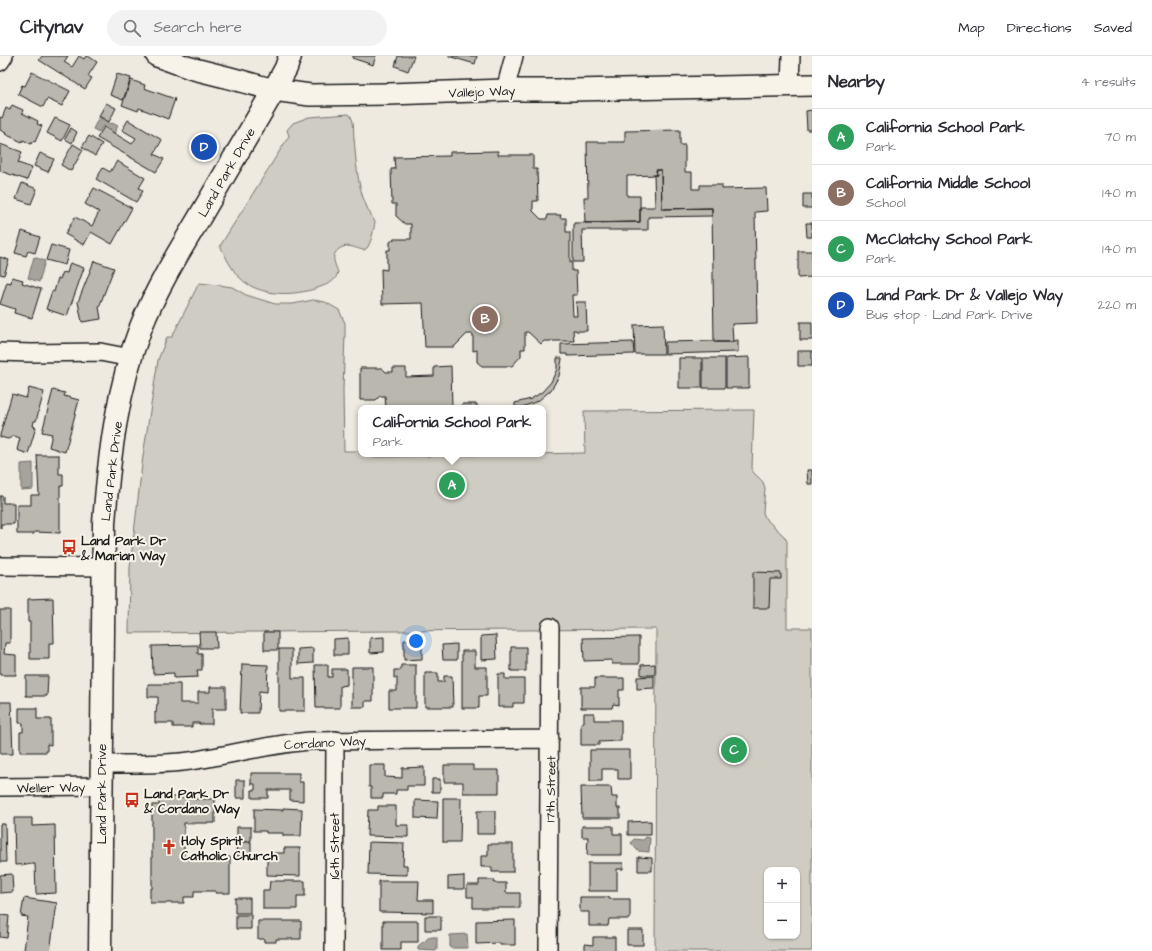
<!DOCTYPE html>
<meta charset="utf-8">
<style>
:root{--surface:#fff;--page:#f2f2f3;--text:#2b2b33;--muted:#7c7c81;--line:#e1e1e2;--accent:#0b8043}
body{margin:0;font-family:"Architects Daughter",sans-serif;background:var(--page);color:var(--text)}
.controls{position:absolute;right:12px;bottom:12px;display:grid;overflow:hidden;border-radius:8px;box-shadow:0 1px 3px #0004}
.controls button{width:36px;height:36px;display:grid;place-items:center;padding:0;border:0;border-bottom:1px solid var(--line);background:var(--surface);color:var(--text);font:20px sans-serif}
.you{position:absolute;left:416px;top:585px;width:14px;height:14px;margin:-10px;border:3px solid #fff;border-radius:50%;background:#1a73e8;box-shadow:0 0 0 6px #1a73e833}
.badge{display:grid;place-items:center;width:26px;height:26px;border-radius:50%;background:var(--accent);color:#fff;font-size:13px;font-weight:700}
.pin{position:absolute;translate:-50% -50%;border:2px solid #fff;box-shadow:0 1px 4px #0006}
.popup{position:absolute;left:358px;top:349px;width:188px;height:52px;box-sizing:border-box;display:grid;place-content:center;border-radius:8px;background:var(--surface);filter:drop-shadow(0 1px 3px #0005);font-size:13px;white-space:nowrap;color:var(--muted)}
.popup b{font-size:15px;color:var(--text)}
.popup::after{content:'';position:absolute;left:50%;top:100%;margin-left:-8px;border:8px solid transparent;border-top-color:var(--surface)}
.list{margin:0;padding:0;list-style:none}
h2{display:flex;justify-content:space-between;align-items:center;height:52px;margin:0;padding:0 16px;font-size:17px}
h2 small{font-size:13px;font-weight:400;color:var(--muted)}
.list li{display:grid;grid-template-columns:26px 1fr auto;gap:12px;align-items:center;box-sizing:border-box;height:56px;padding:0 16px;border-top:1px solid var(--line)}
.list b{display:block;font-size:15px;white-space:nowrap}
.list p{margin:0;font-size:13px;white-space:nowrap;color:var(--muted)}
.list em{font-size:13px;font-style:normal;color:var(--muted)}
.icon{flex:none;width:22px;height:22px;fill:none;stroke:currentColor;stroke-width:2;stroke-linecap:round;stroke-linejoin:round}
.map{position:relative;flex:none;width:812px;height:895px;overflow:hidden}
header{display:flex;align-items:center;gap:24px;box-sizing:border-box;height:56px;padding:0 20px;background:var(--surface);border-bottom:1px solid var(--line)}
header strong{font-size:19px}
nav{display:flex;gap:22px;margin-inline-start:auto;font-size:14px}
.search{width:280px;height:36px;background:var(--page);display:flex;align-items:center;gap:10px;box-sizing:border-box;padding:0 14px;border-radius:22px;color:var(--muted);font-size:15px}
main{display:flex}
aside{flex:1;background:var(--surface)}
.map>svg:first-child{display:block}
.green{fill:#cfccc3;stroke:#767470;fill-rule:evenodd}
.water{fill:#a6a39d;stroke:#6f6d69}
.building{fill:#bab7af;stroke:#1c1c1c}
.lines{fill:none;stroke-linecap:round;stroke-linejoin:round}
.minor-casing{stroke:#1c1c1c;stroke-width:20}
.tertiary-casing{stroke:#1c1c1c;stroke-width:24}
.secondary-casing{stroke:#1c1c1c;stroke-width:25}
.minor{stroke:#f7f3e8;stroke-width:17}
.tertiary{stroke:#f7f3e8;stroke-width:21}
.secondary{stroke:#f7f3e8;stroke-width:22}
.labels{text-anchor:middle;stroke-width:4;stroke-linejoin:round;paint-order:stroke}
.street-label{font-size:13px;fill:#1c1c1c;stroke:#f7f3e8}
.poi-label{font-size:13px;font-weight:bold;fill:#1c1c1c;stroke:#f7f3e8;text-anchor:start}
</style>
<header>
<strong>Citynav</strong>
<div class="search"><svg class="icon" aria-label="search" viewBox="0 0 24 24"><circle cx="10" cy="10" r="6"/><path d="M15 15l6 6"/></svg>Search here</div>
<nav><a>Map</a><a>Directions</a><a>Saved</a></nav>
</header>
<main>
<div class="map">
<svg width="812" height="895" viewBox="0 0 812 895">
<rect width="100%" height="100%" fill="#eeeae0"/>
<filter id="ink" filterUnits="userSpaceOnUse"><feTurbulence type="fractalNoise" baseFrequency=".025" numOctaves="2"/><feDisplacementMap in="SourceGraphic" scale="8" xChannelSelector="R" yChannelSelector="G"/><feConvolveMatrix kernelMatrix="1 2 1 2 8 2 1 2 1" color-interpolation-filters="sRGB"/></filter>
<g filter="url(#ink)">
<path class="green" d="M349 58C355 64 353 74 354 82 356 104 357 129 366 149 368 155 372 160 375 166 374 172 371 189 366 193 361 197 350 185 339 193 330 200 335 208 338 216 336 225 329 228 320 231 299 239 270 241 249 229 234 220 228 205 220 190L289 80 287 74 293 67 309 61Z
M199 227 219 229 232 231 246 239 275 248H293L313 244 325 246 339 254 345 267V278L343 334 344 395H361V398H373V401L585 397 584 355 754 354 752 412 753 416 763 426 765 432 763 456 765 462 784 480 787 485V572H812V895H655L656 573 129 577 130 511 143 400 158 304 167 281H172ZM767 814H797V880H767Z"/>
<path class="water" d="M99 61 111 68 112 67 118 70 114 77 103 70 99 76 93 73Z
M34 201 45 205 39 226 28 222Z
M33 407V433L21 434V408Z
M646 781 650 782 649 796 638 795 631 787 634 783 643 784Z
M467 878 468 892H450V879Z
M431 881H437V894L435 895 418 894V890L423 886H424L428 882Z"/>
<path class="building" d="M42 0H68L64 6 72 11 79 0 84 3 86 0H88L97 6 88 20 92 22 85 33 39 4Z
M353 0H376L373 9 352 2Z
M398 0H414L408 15 395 10Z
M448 0H477L475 8Z
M32 16 70 35 62 50 47 43 43 51 18 38 22 29 25 30Z
M117 18 131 22 123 44 110 39Z
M131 24 145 29 144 32 175 43 168 63 139 52 138 55 122 49Z
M106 47 116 52 109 66 99 60Z
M12 49 23 54 22 57 38 65 37 68 42 70 35 86 33 85 31 88 23 84 22 86 5 78 6 77 0 74V61L2 62 6 52 10 54Z
M812 54V74H807L806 55Z
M55 62 70 69 62 85 47 77Z
M128 64 162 84 154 98 164 103 156 116 97 82 104 71 132 88 136 82 122 74Z
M71 72 77 76 72 87 65 83Z
M680 74V89H685V116H692V133H700V129H722V133L766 132 767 155 755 156 757 267 732 268 733 286H714L712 152 662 153 661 114H656L657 119 627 120V140H640V166L585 167 584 141H588L587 86H625V75Z
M89 80 102 88 95 100 82 91Z
M0 88 22 96 18 107 32 112 27 124 0 115Z
M73 88 83 94 71 115 61 109Z
M498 95V99H533V113H537L538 145H533V155L541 163H547L548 159H561L560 162H566V176H570V206H572V215H576L577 239H572L573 260H577L576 246H586L587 275H576V274H573L574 285H544L541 288 528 276H525V293H521V300L512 310H482L477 306V294L473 295V278H467L454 291H425L423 247 382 248 381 213 387 214V194H390V186L394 183H411V168H405L396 160V148H392L391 113H395L394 101 450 100V96Z
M40 97 54 103 48 116 34 110Z
M117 105 145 122 139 132 143 135 136 146 96 123 103 112 110 116Z
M656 114H661L662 153 712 152V160L648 161V174H582L583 206H573V173L574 172V167L640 166V151H655L654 119H657Z
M22 127 37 133 31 148 16 143Z
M94 132 132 152 112 188 91 176 84 189 65 178 75 161 92 170 99 156 85 148Z
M803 138H812V152H803Z
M806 167H812V181H807Z
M22 175 40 181 35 197 28 195 26 200 15 197Z
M51 189 69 194 65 209 46 204Z
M798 195H812V221L798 222Z
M0 201 9 204 4 219 0 218Z
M94 205 114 212 99 251 101 263 82 266 78 246Z
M70 207 84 212 67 260 46 253 52 235 54 236 58 222 60 223 63 216 67 217Z
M12 221 23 224 22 227 41 233 32 262 14 257 15 253 0 248 7 226 11 227Z
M800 266H812V284H800Z
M663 268 664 298H635L634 269Z
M738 284V296L665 298V286L714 285V286H733V285Z
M633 286 634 298 567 300V298H561V288Z
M798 295H812V310H798Z
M749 301V332H726V302Z
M557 302H562V303L559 320 551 334 538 345 522 351H515V347L531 343 542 336 551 326 557 313Z
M679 302H702V332H679Z
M703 302H725V332H703Z
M451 310 452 352H386L385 340H380L376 344H360V312H382L386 316H393V312H406V321L434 320V311Z
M29 332 44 336 36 365H34L33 370 36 371 28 398 17 394 20 382 14 380 8 383 0 381V379L12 338 26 342Z
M53 334 65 337 64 340 79 344 65 396 49 391 52 378 42 376Z
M462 348H477V352H459Z
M390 398H430V399L390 400Z
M37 399H59V418H63V430H60V477L34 476V478H17V449H31V439H39Z
M807 414H812V428H808Z
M0 440H3V447H14V468H1V472H0Z
M753 516 781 517V523H770L769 552H753Z
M53 542 54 587H49V603H30V566H28V543Z
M0 554H10V587H5L4 598 16 599V619H0Z
M199 576H216L217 592H200Z
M264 576H278V594H264Z
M496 579 497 603 481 604V580Z
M384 581V596L370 597V582Z
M639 581V608H612V604L584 605 583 582Z
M348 582V599H334V583Z
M404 584H422V603L404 604Z
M457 588V604H443L442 589Z
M198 589V598H202V614H197L198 621 174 622V617L153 618 152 590Z
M511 591H526V615H511Z
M313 592V607L298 608V593Z
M279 593H292V622H305V655H279Z
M462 595H475V611H487V640H479V652H462Z
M242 608 268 609 267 636 259 635 258 657H240Z
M655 608V619H641V609Z
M315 609H328V621H332V613H347V629L340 630V652H316Z
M401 609H416V652H389V635H397V622H394V614H401Z
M352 611H373V645H365V651H352Z
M425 617H438V626H444V620H452L453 651H425Z
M498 618H505V623H524V647H513V651H498Z
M26 620H48L47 640H26Z
M654 620V632L637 633V621Z
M595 622H624V634H619V649L613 648 612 652H581V631H595Z
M148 628H180V647H198V636H210V631H226V653H212V668H199V667H192V671H173V667H155V656L156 657 157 648H158V641H148Z
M0 646H11L13 698H0Z
M19 652H37V663H51V689L47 688V696H20V676H23V667H19Z
M584 657H594V664H621V685L599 686V689H581V667L584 666Z
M590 694H630V723H618V713H602V725H590Z
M369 709H385V721L402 722V712L424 711V730H407V734H396V738H383V742H371V731H369Z
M444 709H473V714H499V737H463V726H444Z
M251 717H299V726H303V745L290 744V734H268V742H252V734H255V728H251Z
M432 723H440V736H432Z
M236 724H245V742H236Z
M581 731H611L612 741H617V752H620V762H582Z
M159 741H186V743H215V767H184V803H217V801H230V837H215L216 835H194V841H184V847H150V833H152V749H159Z
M443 742H461L460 786H443Z
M415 744 438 745 437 763 415 762Z
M378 750H396V769H408V781L367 780 368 754H378Z
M283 752 302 753 301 780H283V777H266V775H254V753L283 754Z
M477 755H495V778H477Z
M14 762H32V770L55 769 56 837 36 838 35 808 15 809Z
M651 765V779H628V766Z
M0 768H5L6 806H0Z
M582 770H613V778H622V799H587L588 781H582Z
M237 771H251V785H237Z
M237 786H251V800H236Z
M369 786 404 787 403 809H407V819L368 818Z
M488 788H513V816H492V811H481V800H488Z
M284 792H300V820L267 819V797H284Z
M638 801 652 802V815H638Z
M588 807H623V813H617V835H588Z
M12 818 13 836 0 837V819Z
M464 820V833H448V821Z
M479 824H495L494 827H506V837H520V852H473V841H467V829H479Z
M270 825H305V840H297V853H263V834H269Z
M379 825H419L418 844H433V857L379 856Z
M580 841H609V843H630V863H609L608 870H589V856H580Z
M24 842 57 847 50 895H24L28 861 21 860Z
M235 842H250V857H235Z
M0 859 9 860 7 882 0 881Z
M236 859H251V873H236Z
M425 860H441V874H425Z
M515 864V889H500V887L476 888V865Z
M258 865H301V883H276V886H264V883H258Z
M383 865H418V886H401V894H383Z
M627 874H643V889H627Z
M593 881H615V895H585V888L593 889Z"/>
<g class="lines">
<defs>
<path id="minor" d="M0 6 4 0
M790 30 791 0
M505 34 514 0
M0 296 31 297 100 296 131 302
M0 510 103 511
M101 708C131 708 161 709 190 705 230 699 270 688 310 685L550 683
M0 731 101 730
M334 895 335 684
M548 895 550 571"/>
<path id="tertiary" d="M157 0 190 12 230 22 274 34 310 39 389 38 505 34H572L812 29"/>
<path id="secondary" d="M100 895 104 467C109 401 117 333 141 271 156 233 177 199 198 164 223 121 249 77 274 34L286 12 290 0"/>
</defs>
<use href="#minor" class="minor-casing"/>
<use href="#tertiary" class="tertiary-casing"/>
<use href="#secondary" class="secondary-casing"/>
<use href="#minor" class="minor"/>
<use href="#tertiary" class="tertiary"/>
<use href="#secondary" class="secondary"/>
</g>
</g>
<defs>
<symbol id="bus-bare" viewBox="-9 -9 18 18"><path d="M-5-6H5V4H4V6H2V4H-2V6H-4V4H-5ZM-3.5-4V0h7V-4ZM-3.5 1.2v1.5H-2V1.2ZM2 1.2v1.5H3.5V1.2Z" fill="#c8321e" stroke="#f7f3e8" stroke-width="2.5" paint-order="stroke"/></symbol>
<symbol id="church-bare" viewBox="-9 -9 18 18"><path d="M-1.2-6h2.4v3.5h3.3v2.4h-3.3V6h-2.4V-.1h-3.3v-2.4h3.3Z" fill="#c8321e" stroke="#f7f3e8" stroke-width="2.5" paint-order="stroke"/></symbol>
</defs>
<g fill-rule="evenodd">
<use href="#bus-bare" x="58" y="480" width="22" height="22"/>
<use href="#bus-bare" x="121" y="733" width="22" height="22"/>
<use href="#church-bare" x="158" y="780" width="22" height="22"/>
</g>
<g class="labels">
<g class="street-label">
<text transform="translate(482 35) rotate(-2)" y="5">Vallejo Way</text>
<text transform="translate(226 116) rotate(-60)" y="5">Land Park Drive</text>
<text transform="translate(111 415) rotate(-83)" y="5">Land Park Drive</text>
<text transform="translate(325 686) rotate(-3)" y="5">Cordano Way</text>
<text transform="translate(51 731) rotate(-1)" y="5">Weller Way</text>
<text transform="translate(550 733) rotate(-89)" y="5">17th Street</text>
<text transform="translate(101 738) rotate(-90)" y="5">Land Park Drive</text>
<text transform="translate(334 790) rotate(-90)" y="5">16th Street</text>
</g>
<g class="poi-label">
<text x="81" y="489">Land Park Dr<tspan x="81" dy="15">&amp; Marian Way</tspan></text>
<text x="144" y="742">Land Park Dr<tspan x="144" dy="15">&amp; Cordano Way</tspan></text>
<text x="181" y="789">Holy Spirit<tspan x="181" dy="15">Catholic Church</tspan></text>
</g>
</g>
</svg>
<div class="controls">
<button>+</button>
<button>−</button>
</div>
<div class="you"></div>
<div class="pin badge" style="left:452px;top:429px;background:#2e9e5b">A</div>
<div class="popup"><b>California School Park</b>Park</div>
<div class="pin badge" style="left:485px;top:263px;background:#8d6e63">B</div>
<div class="pin badge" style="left:734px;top:694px;background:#2e9e5b">C</div>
<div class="pin badge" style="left:204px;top:91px;background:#1a4fb4">D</div>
</div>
<aside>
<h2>Nearby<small>4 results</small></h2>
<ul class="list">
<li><span class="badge" style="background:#2e9e5b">A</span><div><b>California School Park</b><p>Park</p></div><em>70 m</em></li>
<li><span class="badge" style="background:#8d6e63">B</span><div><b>California Middle School</b><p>School</p></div><em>140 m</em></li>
<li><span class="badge" style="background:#2e9e5b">C</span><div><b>McClatchy School Park</b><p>Park</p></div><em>140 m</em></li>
<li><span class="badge" style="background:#1a4fb4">D</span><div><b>Land Park Dr &amp; Vallejo Way</b><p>Bus stop · Land Park Drive</p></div><em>220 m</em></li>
</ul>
</aside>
</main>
